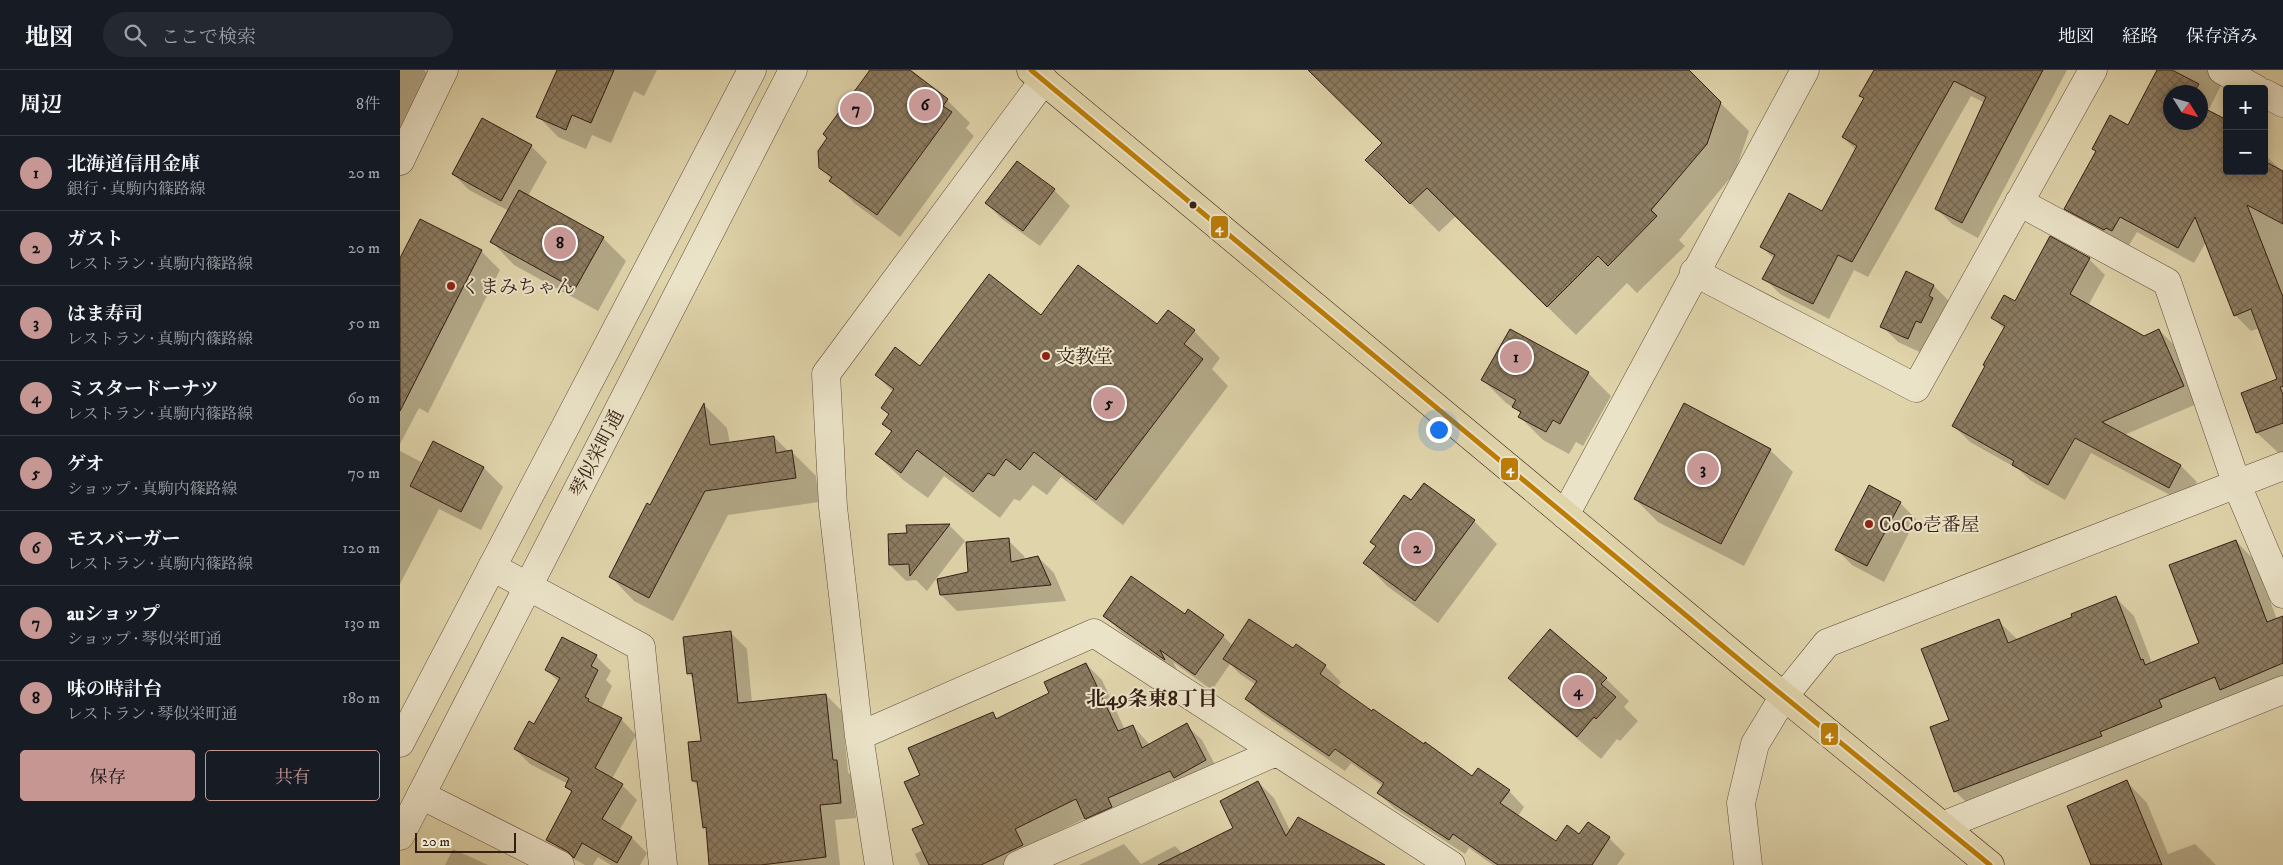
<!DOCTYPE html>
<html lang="ja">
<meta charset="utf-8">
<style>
:root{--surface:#171b24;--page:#242831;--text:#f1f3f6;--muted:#9ea1a6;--line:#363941;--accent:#c59692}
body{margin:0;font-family:"IM FELL DW Pica","Noto Serif JP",serif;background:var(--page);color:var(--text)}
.controls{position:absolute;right:15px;top:15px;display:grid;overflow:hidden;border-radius:5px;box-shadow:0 2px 12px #0003}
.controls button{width:45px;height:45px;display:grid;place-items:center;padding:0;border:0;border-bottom:1px solid var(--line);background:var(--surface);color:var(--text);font:25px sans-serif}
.compass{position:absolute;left:1763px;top:15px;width:45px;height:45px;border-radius:50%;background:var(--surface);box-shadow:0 2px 12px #0003;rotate:127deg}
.scale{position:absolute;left:15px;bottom:12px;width:101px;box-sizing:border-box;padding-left:5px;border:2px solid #341e14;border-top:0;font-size:14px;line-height:18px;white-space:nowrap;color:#341e14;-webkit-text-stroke:4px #ebe3c8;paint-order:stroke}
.you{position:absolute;left:1038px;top:359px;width:18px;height:18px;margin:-12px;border:4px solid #fff;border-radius:50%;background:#1a73e8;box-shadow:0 0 0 8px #1a73e833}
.badge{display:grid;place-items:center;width:32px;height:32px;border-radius:50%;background:var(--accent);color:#111;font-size:16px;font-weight:700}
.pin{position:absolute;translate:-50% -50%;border:2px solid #fff;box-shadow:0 1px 5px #0006}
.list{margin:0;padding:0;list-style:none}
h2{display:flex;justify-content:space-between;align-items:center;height:65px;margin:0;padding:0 20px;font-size:21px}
h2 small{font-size:16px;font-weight:400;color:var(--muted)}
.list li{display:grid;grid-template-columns:32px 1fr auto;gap:15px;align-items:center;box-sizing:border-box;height:75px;padding:0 20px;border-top:1px solid var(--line)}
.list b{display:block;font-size:19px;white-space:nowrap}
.list p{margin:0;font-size:16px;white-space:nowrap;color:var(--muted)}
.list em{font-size:16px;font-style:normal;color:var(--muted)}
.actions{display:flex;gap:10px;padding:15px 20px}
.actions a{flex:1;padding:11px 0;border:1px solid var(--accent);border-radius:5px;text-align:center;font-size:18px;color:var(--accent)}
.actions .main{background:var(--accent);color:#111}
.icon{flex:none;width:28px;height:28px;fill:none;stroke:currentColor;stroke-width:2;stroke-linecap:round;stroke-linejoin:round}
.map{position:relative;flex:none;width:1883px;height:795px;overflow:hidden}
header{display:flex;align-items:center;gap:30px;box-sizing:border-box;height:70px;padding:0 25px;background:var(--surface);border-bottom:1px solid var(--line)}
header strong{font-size:24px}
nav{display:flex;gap:28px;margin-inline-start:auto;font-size:18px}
.search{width:350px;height:45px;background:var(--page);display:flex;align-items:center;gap:12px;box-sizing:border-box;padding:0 18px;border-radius:28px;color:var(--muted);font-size:19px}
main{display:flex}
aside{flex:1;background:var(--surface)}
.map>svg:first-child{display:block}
.shadow{fill:#0003;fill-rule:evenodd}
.building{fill:url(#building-cross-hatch);stroke:#341e14}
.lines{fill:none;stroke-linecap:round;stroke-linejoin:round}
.minor-casing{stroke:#5f4c3a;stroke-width:29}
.tertiary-casing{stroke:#5f4c3a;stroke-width:29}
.primary-casing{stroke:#341e14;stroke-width:29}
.minor{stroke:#ebe3c8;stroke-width:28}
.tertiary{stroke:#ebe3c8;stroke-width:28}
.primary{stroke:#e0d4ab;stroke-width:28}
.bus-1-casing{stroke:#ebe3c8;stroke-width:9}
.bus-1{stroke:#bc7d06;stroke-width:5}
.bus-dot{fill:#341e14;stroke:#ebe3c8;stroke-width:2}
.poi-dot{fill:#8f2418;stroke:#ebe3c8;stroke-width:2}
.labels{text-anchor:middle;stroke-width:4;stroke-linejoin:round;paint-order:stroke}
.poi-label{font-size:19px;fill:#341e14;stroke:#ebe3c8;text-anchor:start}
.street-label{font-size:19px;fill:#341e14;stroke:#ebe3c8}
.neighbourhood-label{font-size:20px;font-weight:bold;fill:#341e14;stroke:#ebe3c8}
.line-badge{stroke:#ebe3c8;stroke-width:2}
.badge-label{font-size:14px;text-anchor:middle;font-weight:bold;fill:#fff}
</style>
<header>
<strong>地図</strong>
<div class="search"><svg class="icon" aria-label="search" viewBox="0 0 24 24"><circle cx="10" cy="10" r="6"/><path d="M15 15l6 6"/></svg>ここで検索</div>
<nav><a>地図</a><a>経路</a><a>保存済み</a></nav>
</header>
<main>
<aside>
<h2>周辺<small>8件</small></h2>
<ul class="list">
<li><span class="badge">1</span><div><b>北海道信用金庫</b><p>銀行 · 真駒内篠路線</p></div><em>20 m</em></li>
<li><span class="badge">2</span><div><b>ガスト</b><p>レストラン · 真駒内篠路線</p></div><em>20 m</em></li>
<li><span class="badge">3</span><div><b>はま寿司</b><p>レストラン · 真駒内篠路線</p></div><em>50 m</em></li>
<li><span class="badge">4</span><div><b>ミスタードーナツ</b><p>レストラン · 真駒内篠路線</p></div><em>60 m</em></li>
<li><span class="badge">5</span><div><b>ゲオ</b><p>ショップ · 真駒内篠路線</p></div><em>70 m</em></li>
<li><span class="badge">6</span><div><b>モスバーガー</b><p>レストラン · 真駒内篠路線</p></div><em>120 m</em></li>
<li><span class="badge">7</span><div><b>auショップ</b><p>ショップ · 琴似栄町通</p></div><em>130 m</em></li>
<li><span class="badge">8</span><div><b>味の時計台</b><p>レストラン · 琴似栄町通</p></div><em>180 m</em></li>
</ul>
<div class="actions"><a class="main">保存</a><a>共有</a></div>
</aside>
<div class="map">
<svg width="1883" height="795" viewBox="0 0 1883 795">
<defs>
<pattern id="building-cross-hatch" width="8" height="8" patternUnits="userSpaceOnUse" patternTransform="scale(1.25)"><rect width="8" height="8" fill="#8d7d63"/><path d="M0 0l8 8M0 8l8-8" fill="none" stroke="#746650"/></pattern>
</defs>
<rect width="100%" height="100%" fill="#e0d4ab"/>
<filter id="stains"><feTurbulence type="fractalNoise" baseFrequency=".004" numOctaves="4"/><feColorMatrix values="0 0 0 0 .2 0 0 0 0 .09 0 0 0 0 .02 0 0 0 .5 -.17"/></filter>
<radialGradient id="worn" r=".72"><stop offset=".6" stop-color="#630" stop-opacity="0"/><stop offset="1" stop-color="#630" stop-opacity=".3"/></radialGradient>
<path class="shadow" d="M0 0H24L39 16 0 100Z
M158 0H257L244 26 234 21 211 73 192 65 186 79 158 67 138 46Z
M468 0H508L547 30 570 53 566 58 574 66 500 167 454 133 420 97 429 68 469 4Z
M910 0H1287L1349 61 1335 102 1279 170 1285 176 1237 223 1227 213 1176 265 1056 146 1039 162 967 90 983 73Z
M1475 0H1667L1578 168 1552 154 1536 138 1585 33 1571 26 1468 207 1454 200 1429 249 1380 224 1364 208 1374 189 1362 177 1422 142 1456 80 1443 67 1465 29 1461 26Z
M1759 0H1829L1808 41 1827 101H1864V84L1883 102V387L1857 363 1842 324 1878 310 1860 258 1851 261 1835 245 1806 172 1794 193 1737 162 1728 177 1682 154 1666 138 1696 82 1693 79 1728 56ZM1770 22H1800V52H1770Z
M131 76 147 92 128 126 203 168 226 191 198 241 114 195 92 172 109 141 69 120 53 104Z
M654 120 670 136 640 176 602 149 586 133Z
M81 181 100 200 28 343 19 338 0 374V191Z
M1689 189 1705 205 1688 236 1744 267 1759 260 1775 276 1799 333 1724 365 1781 396 1797 412 1785 433 1691 383 1665 430 1630 410 1618 399 1570 372 1554 356 1587 297 1604 259 1593 248Z
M1534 216 1550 232 1524 284 1498 272 1482 256Z
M641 246 757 256 794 261 820 288 812 299 828 316 723 455 661 407 647 425 633 415 620 431 614 429 600 448 544 406 528 428 503 410 476 384 492 363 484 354 490 346 482 338 493 322 476 305 520 297Z
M1188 303 1211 326 1183 376 1176 372 1169 384 1143 370 1120 347 1121 344 1116 339 1106 333 1083 310Z
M304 335 327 358 330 374 374 367 389 382H392L416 406 419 432 328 445 273 551 234 531 211 507 251 437Z
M1370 380 1393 402 1344 496 1258 452 1235 429Z
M0 381 23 393 84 398 103 417 81 460 39 439 0 514Z
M1469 417 1500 433 1516 449 1484 512 1452 495 1436 479Z
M1012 432 1074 451 1097 474 1038 553 987 516 965 493 977 477 971 471Z
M549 455 565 471 527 521 516 510 506 511 490 495 508 464Z
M608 470 624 486 625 490 638 487 654 503 666 531 557 541 541 525Z
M1836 471 1854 490 1877 549 1883 552V618L1574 740 1555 721 1550 651 1598 551 1617 569 1673 548 1716 528 1734 546 1752 593 1800 574Z
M705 546H785L823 566 833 576 893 580 896 576 925 596 941 612 937 617 973 642 1073 708 1109 721 1124 737 1118 746 1156 772 1179 766 1188 753 1209 768 1225 784 1217 795H1093L1069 778 1065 784 994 738 978 723 983 716 951 693 945 701 862 644 846 629 856 615 840 604 830 594 812 620 773 592 778 602 721 562Z
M331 563 347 579 352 633 426 625 442 641 448 702 452 707 456 748 435 750 440 795H311L308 761 304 757 299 717 293 711 302 672 294 609 288 603Z
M162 569 196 586 211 601 206 610 212 616 201 639 221 649 236 665 212 709 222 715 237 730 219 761 232 768 247 783 240 795H211L198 787 193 795H185L163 783 148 768 173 723 166 717 168 714 130 694 115 679 135 656 159 612 146 600Z
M686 594 702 610 725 660 733 656 750 675 786 655 802 670 821 706 702 764 686 748 630 775 633 795H520L515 784 523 780 525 755 522 706 592 643 598 649 651 624Z
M1110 608 1206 609 1229 631 1224 637 1238 651 1220 671 1217 669 1201 689 1133 631Z
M858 712 874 728 891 762 982 795H679L724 774 741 794 775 776 783 784 835 758Z
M1727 712 1747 733 1768 784 1795 774 1816 795H1693Z
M53 779 88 795H45Z"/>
<path class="building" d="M157 0H214L191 53 172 45 166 60 136 47Z
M470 0H510L548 29 543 36 552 42 477 145 429 111 432 107 419 98 418 81 427 68 423 64Z
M908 0H1289L1321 32 1307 74 1251 140 1257 146 1208 196 1198 186 1147 237 1027 118 1010 134 980 104 965 90 982 73Z
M1474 0H1643L1562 153 1535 139 1586 27 1554 11 1452 192 1438 185 1413 234 1362 209 1375 185 1360 177 1389 123 1422 141 1457 76 1442 67 1464 28 1459 26Z
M1757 0H1772L1799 14 1794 22H1770V52H1800V36L1827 50V101H1864V91L1883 101V154L1847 135 1883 227V316L1880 317 1883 325V353L1856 363 1841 323 1877 309 1851 239 1834 246 1795 147 1778 178 1720 147 1712 161 1706 158 1704 160 1664 139 1696 81 1692 79 1710 45 1728 55Z
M82 48 132 75 101 131 52 104Z
M617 91 655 119 623 161 585 133Z
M119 120 204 167 175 219 90 172Z
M20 149 82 180 0 341V188Z
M1650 166 1690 188 1670 224 1744 266 1759 259 1784 316 1702 352 1781 395 1769 418 1675 368 1648 415 1612 395 1614 391 1552 356 1585 296 1583 295 1605 256 1591 248 1604 225 1615 231Z
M678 195 757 254 768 240 795 260 784 274 803 289 696 430 634 382 620 400 606 389 594 406 588 403 573 422 517 380 501 403 475 384 492 361 482 354 489 344 481 338 494 319 475 305 495 277 520 296 589 204 641 245Z
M1506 201 1534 215 1529 226 1533 228 1521 253 1516 251 1508 269 1480 257Z
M1110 259 1189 302 1160 354 1153 350 1146 362 1118 347 1121 342 1112 337 1116 330 1081 310Z
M304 333 310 375 374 366 376 383 392 380 396 408 305 421 249 528 209 507 247 433 250 435Z
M1284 333 1371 379 1321 474 1234 429Z
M33 371 84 397 61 442 10 416Z
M1024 413 1075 450 1015 531 963 493 976 476 970 472 1004 425 1011 430Z
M1469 415 1501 432 1467 496 1435 480Z
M550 454 510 506 509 494 489 495 488 464 507 463 506 455Z
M609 468 611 492 638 486 651 515 540 525 537 509 568 502 566 472Z
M1836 470 1867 552 1883 546V593L1820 620 1815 607 1759 630 1762 637 1700 662 1702 666 1554 722 1530 657 1549 650 1521 579 1599 549 1608 573 1672 547 1671 544 1716 526 1741 590 1743 589 1745 595 1799 573 1769 495Z
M731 506 785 544 788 539 824 565 795 605 760 580 765 590 703 546Z
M849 549 893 578 896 574 926 595 920 604 972 641 973 639 1024 674 1025 672 1072 706 1078 698 1110 720 1100 733 1156 771 1167 755 1179 764 1188 752 1210 767 1192 795H1098L1053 764 1049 770 977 723 984 713 935 679 929 686 845 629 857 611 823 589Z
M1150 559 1207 608 1201 614 1216 627 1196 649 1194 647 1177 667 1108 608Z
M331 561 338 633 426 624 433 690H437L441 733 420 735 426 787 361 795H309L306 757 303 758 297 711H292L288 672 301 671 292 603 287 604 283 567Z
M162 567 197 585 191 596 198 600 185 627 189 629 188 631 222 648 195 698 223 714 202 749 232 767 217 793 182 773 174 788 167 781 146 770 172 721 165 717 169 708 114 679 129 651 134 654 160 608 145 600Z
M686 593 718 661 733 655 742 678 787 653 806 690 774 708 770 701 708 728 712 737 685 749 676 729 615 759 623 775 581 795H529L512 759 524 754 504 712 520 705 508 678 593 642 596 649 649 623 644 612Z
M1727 710 1762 795H1691L1667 736Z
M858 711 886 766 898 747 985 795H758L833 758 820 731Z"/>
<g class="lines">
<defs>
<path id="minor" d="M1822 0 1856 19
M1864 23 1883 33
M0 91 44 0
M1619 132 1767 212 1837 415 1883 524
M1294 202 1516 318 1693 0
M1165 445 1405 0
M92 497 241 577 263 795
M459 666 694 563 1051 795
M21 725 160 795
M1542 756 1883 620
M479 795 459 666 433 437 426 304 644 10
M618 795 876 682
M1348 795 1341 733 1355 674 1384 626 1427 573 1883 396"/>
<path id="tertiary" d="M0 673 352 0
M0 766 393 0"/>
<path id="primary" d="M631 0 1348 597 1590 795"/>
</defs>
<use href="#minor" class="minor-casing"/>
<use href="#tertiary" class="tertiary-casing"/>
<use href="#primary" class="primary-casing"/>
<use href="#minor" class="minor"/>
<use href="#tertiary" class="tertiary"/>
<use href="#primary" class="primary"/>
<defs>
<path id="bus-1" d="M631 0 1348 597 1590 795"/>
</defs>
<use href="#bus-1" class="bus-1-casing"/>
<use href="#bus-1" class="bus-1"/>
</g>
<circle class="bus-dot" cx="793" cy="135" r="4.5"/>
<g class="poi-dot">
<circle cx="51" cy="216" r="5"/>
<circle cx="646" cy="286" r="5"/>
<circle cx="1469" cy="454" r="5"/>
</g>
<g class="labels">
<g class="poi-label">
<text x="61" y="223">くまみちゃん</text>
<text x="656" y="293">文教堂</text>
<text x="1479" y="461">CoCo壱番屋</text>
</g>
<g class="street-label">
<text transform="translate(196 383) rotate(-63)" y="7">琴似栄町通</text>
</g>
<g class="neighbourhood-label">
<text x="752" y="635">北49条東8丁目</text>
</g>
</g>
<g class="line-badge">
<rect x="810" y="145" width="19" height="24" rx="5" fill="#bc7d06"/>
<rect x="1100" y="387" width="19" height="24" rx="5" fill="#bc7d06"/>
<rect x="1420" y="652" width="19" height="24" rx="5" fill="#bc7d06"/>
</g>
<g class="badge-label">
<text x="819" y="162">4</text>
<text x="1110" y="403">4</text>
<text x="1429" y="668">4</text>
</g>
<rect width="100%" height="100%" filter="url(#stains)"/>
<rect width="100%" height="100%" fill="url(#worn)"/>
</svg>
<div class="controls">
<button>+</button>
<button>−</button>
</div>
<svg class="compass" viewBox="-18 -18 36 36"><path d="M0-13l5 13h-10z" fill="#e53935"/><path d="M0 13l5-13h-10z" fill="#9ea1a6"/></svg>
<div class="scale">20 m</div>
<div class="you"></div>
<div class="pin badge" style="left:1116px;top:287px">1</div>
<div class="pin badge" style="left:1017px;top:478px">2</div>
<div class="pin badge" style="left:1303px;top:399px">3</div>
<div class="pin badge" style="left:1178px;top:621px">4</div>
<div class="pin badge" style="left:709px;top:333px">5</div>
<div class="pin badge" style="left:525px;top:35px">6</div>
<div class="pin badge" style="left:456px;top:39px">7</div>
<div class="pin badge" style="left:160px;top:173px">8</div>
</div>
</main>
